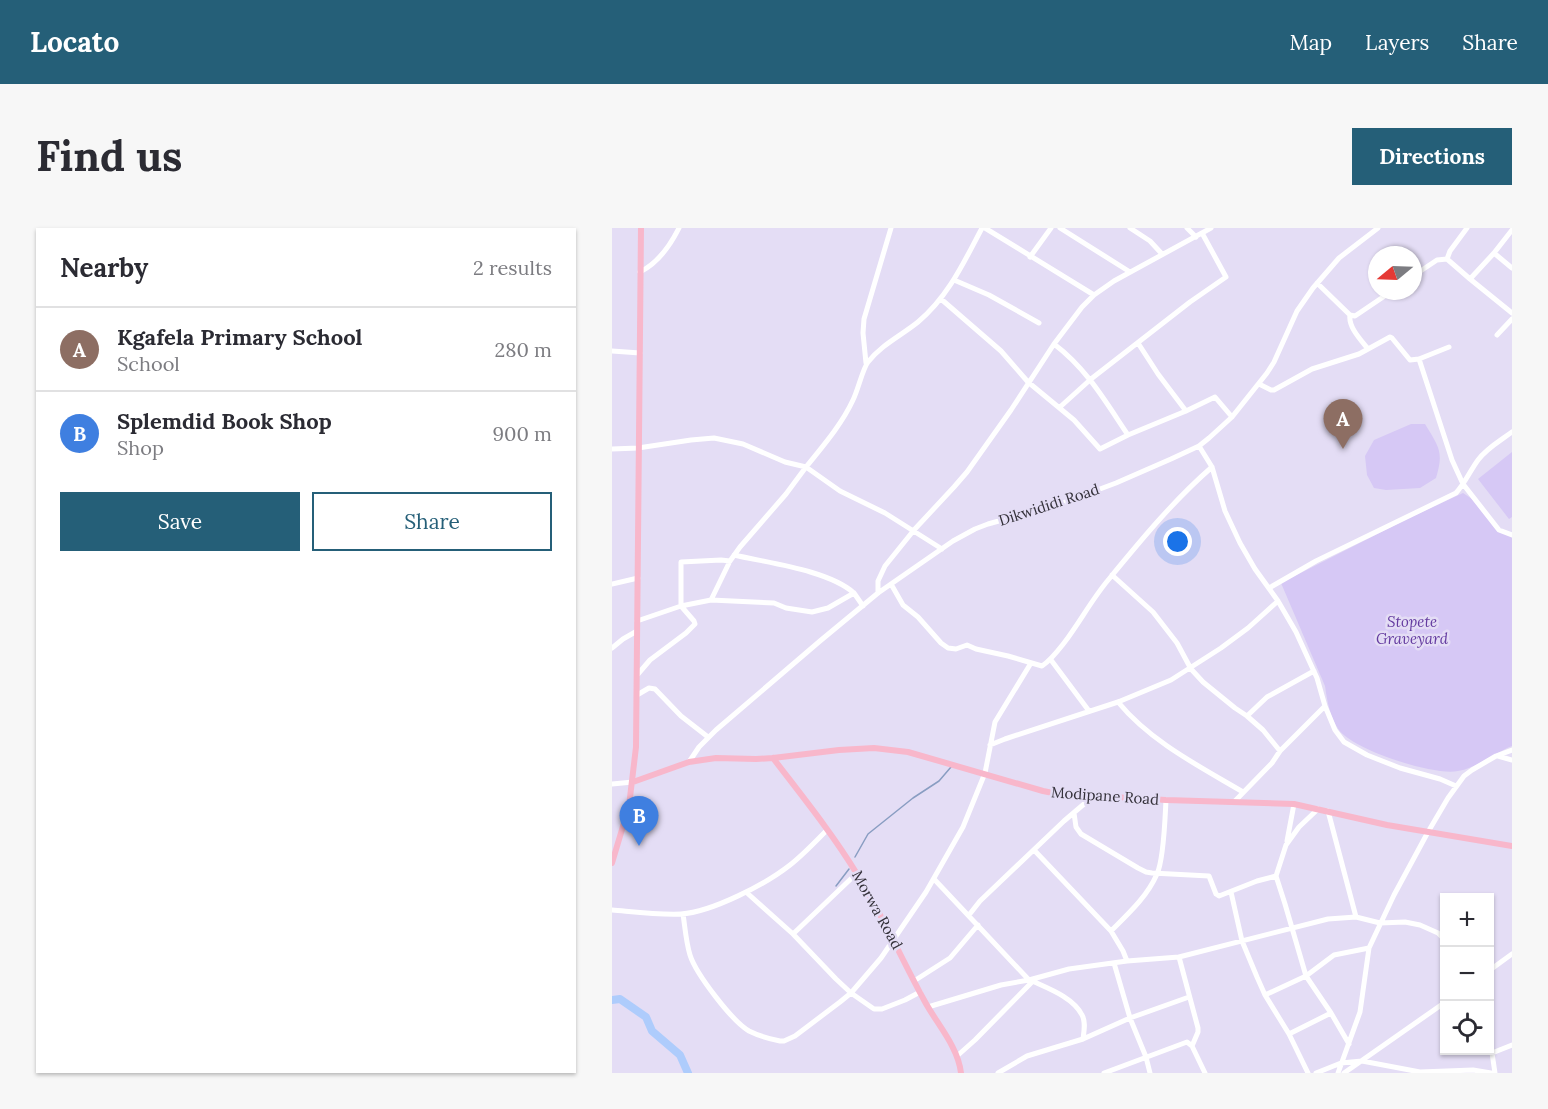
<!DOCTYPE html>
<meta charset="utf-8">
<style>
:root{--surface:#fff;--page:#f7f7f7;--text:#2b2b33;--muted:#7c7c81;--line:#e1e1e2;--accent:#255f78}
body{margin:0;font-family:Lora,serif;background:var(--page);color:var(--text)}
.controls{position:absolute;right:18px;bottom:18px;display:grid;overflow:hidden;border-radius:0px;box-shadow:0 2px 4px #0004}
.controls button{width:54px;height:54px;display:grid;place-items:center;padding:0;border:0;border-bottom:2px solid var(--line);background:var(--surface);color:var(--text);font:30px sans-serif}
.compass{position:absolute;left:756px;top:18px;width:54px;height:54px;border-radius:50%;background:var(--surface);box-shadow:0 2px 4px #0004;rotate:251deg}
.you{position:absolute;left:566px;top:314px;width:21px;height:21px;margin:-15px;border:4px solid #fff;border-radius:50%;background:#1a73e8;box-shadow:0 0 0 9px #1a73e833}
.badge{display:grid;place-items:center;width:39px;height:39px;border-radius:50%;background:var(--accent);color:#fff;font-size:20px;font-weight:700}
.pin{position:absolute;translate:-50% -50px;filter:drop-shadow(0 2px 3px #0008)}
.pin::after{content:'';position:absolute;top:32px;width:21px;height:18px;background:inherit;clip-path:polygon(0 0,100% 0,50% 100%)}
.list{margin:0;padding:0;list-style:none}
h2{display:flex;justify-content:space-between;align-items:center;height:78px;margin:0;padding:0 24px;font-size:26px}
h2 small{font-size:20px;font-weight:400;color:var(--muted)}
.list li{display:grid;grid-template-columns:39px 1fr auto;gap:18px;align-items:center;box-sizing:border-box;height:84px;padding:0 24px;border-top:2px solid var(--line)}
.list b{display:block;font-size:22px;white-space:nowrap}
.list p{margin:0;font-size:20px;white-space:nowrap;color:var(--muted)}
.list em{font-size:20px;font-style:normal;color:var(--muted)}
.actions{display:flex;gap:12px;padding:18px 24px}
.actions a{flex:1;padding:14px 0;border:2px solid var(--accent);border-radius:0px;text-align:center;font-size:21px;color:var(--accent)}
.actions .main{background:var(--accent);color:#fff}
.icon{flex:none;width:33px;height:33px;fill:none;stroke:currentColor;stroke-width:2;stroke-linecap:round;stroke-linejoin:round}
.map{position:relative;flex:none;width:900px;height:845px;overflow:hidden;border-radius:0px}
header{display:flex;align-items:center;gap:36px;box-sizing:border-box;height:84px;padding:0 30px;background:var(--accent);color:#fff}
header strong{font-size:28px}
nav{display:flex;gap:33px;margin-inline-start:auto;font-size:21px}
.intro{display:flex;align-items:center;justify-content:space-between;box-sizing:border-box;height:144px;padding:0 36px}
h1{margin:0;font-size:42px}
.button{padding:15px 27px;border-radius:0px;background:var(--accent);color:#fff;font-size:21px;font-weight:700}
main{display:flex;gap:36px;padding:0 36px}
aside{flex:1;background:var(--surface);border-radius:0px;box-shadow:0 2px 4px #0004}
.map>svg:first-child{display:block}
.green{fill:#d6c8f5}
.lines{fill:none;stroke-linecap:round;stroke-linejoin:round}
.stream{stroke:#899dc2;stroke-width:1.5}
.river{stroke:#aeccfc;stroke-width:8}
.minor{stroke:#fff;stroke-width:5}
.major{stroke:#f8b7cb;stroke-width:6}
.labels{text-anchor:middle;stroke-width:5;stroke-linejoin:round;paint-order:stroke}
.street-label{font-size:15px;fill:#333039;stroke:#e4ddf5}
.park-label{font-size:15px;font-style:italic;fill:#643ba0;stroke:#e4ddf5}
</style>
<header>
<strong>Locato</strong>
<nav><a>Map</a><a>Layers</a><a>Share</a></nav>
</header>
<div class="intro"><h1>Find us</h1><a class="button">Directions</a></div>
<main>
<aside>
<h2>Nearby<small>2 results</small></h2>
<ul class="list">
<li><span class="badge" style="background:#8d6e63">A</span><div><b>Kgafela Primary School</b><p>School</p></div><em>280 m</em></li>
<li><span class="badge" style="background:#3f7fe0">B</span><div><b>Splemdid Book Shop</b><p>Shop</p></div><em>900 m</em></li>
</ul>
<div class="actions"><a class="main">Save</a><a>Share</a></div>
</aside>
<div class="map">
<svg width="900" height="845" viewBox="0 0 900 845">
<rect width="100%" height="100%" fill="#e4ddf5"/>
<path class="green" d="M799 196H813C827 219 832 224 824 250L808 260 774 262 762 260 755 247 753 228 762 212Z
M900 224V289L897 291 866 251Z
M851 265 860 271 875 290 900 309V518C882 525 865 540 846 543 821 548 742 522 727 502 718 490 715 472 713 458L669 355 795 291Z"/>
<g class="lines">
<path class="stream" d="M243 629 256 606 301 570 327 553 339 539
M224 658 237 641"/>
<path class="river" d="M0 772 8 771 34 789 40 803 68 827 76 845"/>
<path class="minor" d="M373 0 482 67
M448 0 518 44
M518 0 538 13 550 26
M575 0 584 9
M882 25 900 2
M418 29 439 0
M835 31 838 23 855 0
M28 44C46 35 58 18 67 0
M801 48 825 32 835 31 858 51 882 25 900 40
M858 51 900 85
M342 52 377 67 427 95
M705 55 738 87 743 88 780 63
M329 71 389 123 416 154 462 192 488 221 516 207 574 183 603 169 620 189
M738 87C736 99 749 112 756 121
M885 107 900 91
M526 115 546 146 574 183
M442 116C475 141 493 173 516 207
M0 123 28 125
M807 131 840 232 851 256 887 302 900 307
M254 135 251 105 252 91 279 0
M647 156 659 162H662L700 141 747 126 778 109 780 110 798 132 807 131 837 119
M448 179 479 151 578 74 614 49 590 5
M587 218 600 239 613 283 628 315 643 341 666 373 684 404 705 450 713 478 723 502 732 514 755 527 788 540 828 551 844 558
M0 221 26 220 79 212 102 210 131 216 173 234 194 239C211 218 230 196 241 172 246 162 251 140 256 134 269 117 290 107 306 94 336 69 352 34 370 0
M500 347 541 384 565 415 579 441 591 454 623 480 635 488 651 502 668 523
M0 356 26 350
M279 356 291 377 306 389 329 415 336 420 344 421 355 417 364 421 396 428 430 438C439 432 445 424 452 415 468 394 480 371 497 351 529 312 562 272 600 239
M657 360 704 333 844 265C853 255 858 243 866 232 875 220 888 213 900 204
M242 365 251 378
M266 365V353L273 338 302 302 342 259 355 244 399 182 442 116 470 79 482 67 502 53 599 0
M99 372 162 375 174 380 200 384 216 380 242 365C216 342 156 335 122 327
M25 393 69 378 99 372 118 333 128 319 174 266 194 239 228 263 273 285 330 321
M0 420 11 411 25 403
M439 432 477 483
M26 446 38 432 74 405 83 396 82 393 69 378V334L109 332 118 333
M25 467 37 460 43 461 69 488 96 509
M506 474C539 514 587 538 631 564
M635 488 655 469 702 443
M378 517 393 511 506 474 559 452 609 420 636 400 666 373
M886 528 900 532
M77 534 87 519 104 502 208 413 266 365 341 313 363 301 376 296 448 276 504 255 559 231 587 218 597 210 620 189 655 145 662 134 685 83 701 60 727 30 766 0
M0 556 21 554
M623 573 660 535 668 523 713 478
M706 581 687 599 674 617 664 648 673 676 694 748 719 785 737 816
M716 583 744 689
M462 585 464 599 469 606 526 640 534 644 540 645 597 648 604 666 607 668 645 653 664 648
M675 613 682 576
M422 622 499 703 511 723 515 733
M134 664 181 706 224 751 239 765 262 781H270L293 772 308 764
M619 664 630 713 645 749 653 767 677 806 696 845
M0 682C23 684 46 687 69 686 100 684 154 656 178 637 191 627 203 614 215 602
M71 686C73 699 74 714 78 727 84 746 120 793 137 803 147 808 158 811 168 813H172L183 808 228 774 239 765 269 730 314 664 351 599 373 545 383 494 419 435
M357 687 368 673 452 593 472 576 478 568
M499 703C516 686 535 669 545 646 552 631 553 590 554 572
M181 706 245 645
M567 729 586 800V804L580 818
M502 735 518 790 577 769
M878 742 900 726
M417 752 457 741 515 733 567 729 716 691 744 689 768 695 793 694 808 697 826 705 832 711
M418 752C435 760 461 769 470 787 474 794 472 803 471 811
M302 753 338 730 366 697
M653 767 694 748 722 727 757 720
M316 779 389 757 417 752 322 651
M677 806 719 785
M345 828 363 812 421 753
M386 845 415 828 471 811 518 790 534 829 538 845
M492 845 575 814 580 818 593 845
M704 845 729 835 750 833 808 844 861 842 879 845
M726 845 748 784 757 720 782 667 816 604 836 570 852 548 860 542 884 528 900 522
M732 845 832 775
M883 845 880 825 900 817"/>
<path class="major" d="M161 530C190 568 220 605 245 646 270 686 289 730 312 772 324 795 346 818 349 845
M21 554 77 534 104 530 144 531 161 530 227 522 262 520 296 524 431 563 446 566 554 572 682 576 775 597 900 618
M0 635 17 578 24 519 29 0"/>
</g>
<g class="labels">
<g class="street-label">
<text transform="translate(437 277) rotate(-18)" y="5">Dikwididi Road</text>
<text transform="translate(493 568) rotate(4)" y="5">Modipane Road</text>
<text transform="translate(265 682) rotate(61)" y="5">Morwa Road</text>
</g>
<g class="park-label">
<text x="800" y="399">Stopete<tspan x="800" dy="17">Graveyard</tspan></text>
</g>
</g>
</svg>
<div class="controls">
<button>+</button>
<button>−</button>
<button><svg class="icon" aria-label="locate" viewBox="0 0 24 24"><circle cx="12" cy="12" r="6"/><path d="M12 2v4M12 18v4M2 12h4M18 12h4"/></svg></button>
</div>
<svg class="compass" viewBox="-18 -18 36 36"><path d="M0-13l5 13h-10z" fill="#e53935"/><path d="M0 13l5-13h-10z" fill="#7c7c81"/></svg>
<div class="you"></div>
<div class="pin badge" style="left:731px;top:221px;background:#8d6e63">A</div>
<div class="pin badge" style="left:27px;top:618px;background:#3f7fe0">B</div>
</div>
</main>
